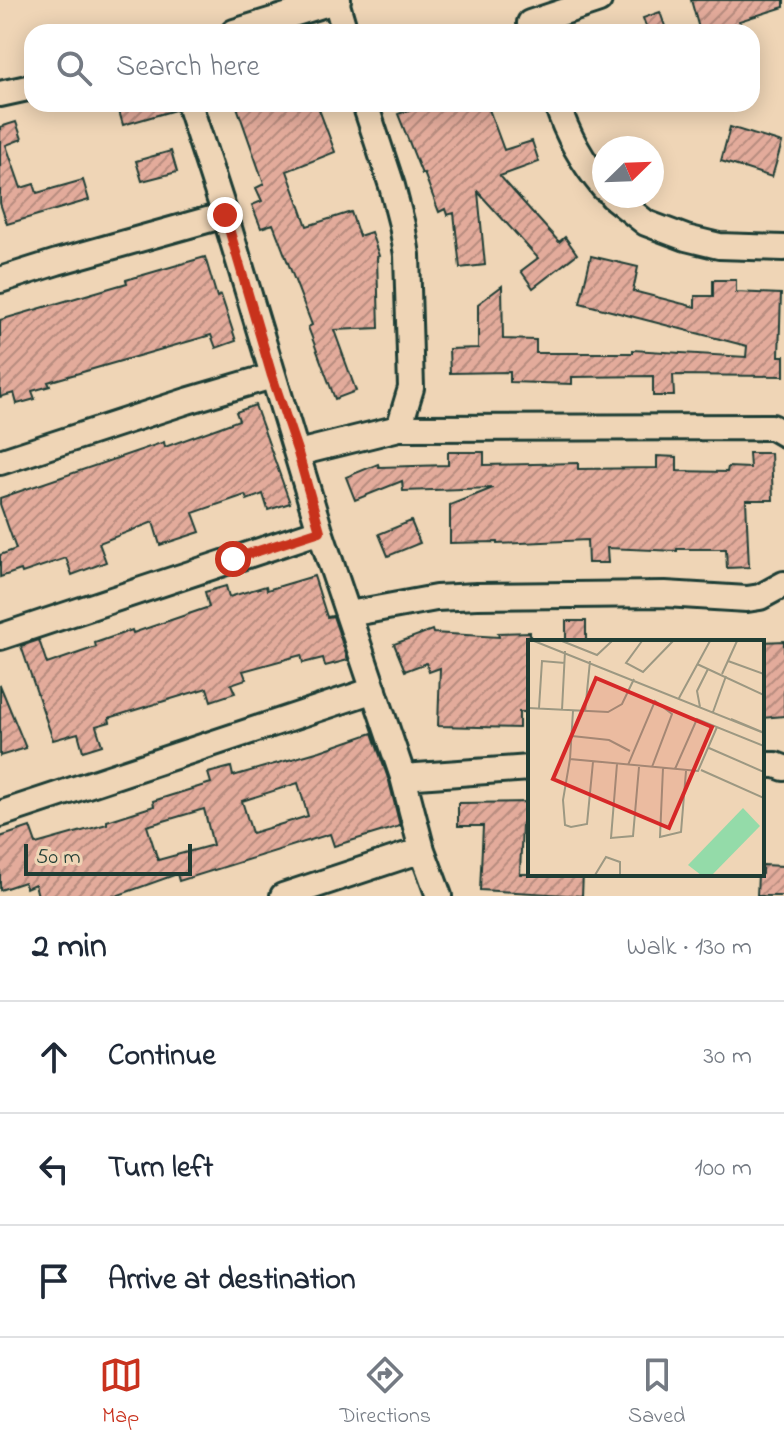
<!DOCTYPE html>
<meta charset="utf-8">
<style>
:root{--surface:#fff;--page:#f6f6f7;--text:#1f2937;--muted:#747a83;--line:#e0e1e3;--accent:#c8321e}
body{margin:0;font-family:"Indie Flower",sans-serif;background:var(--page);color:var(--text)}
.compass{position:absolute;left:592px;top:136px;width:72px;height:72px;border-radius:50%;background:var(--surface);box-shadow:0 4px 20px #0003;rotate:67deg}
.scale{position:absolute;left:24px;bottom:20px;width:168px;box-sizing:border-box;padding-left:8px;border:4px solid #1f3d34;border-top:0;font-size:22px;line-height:28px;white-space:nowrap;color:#1f3d34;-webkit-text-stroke:6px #efd5b6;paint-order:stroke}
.stop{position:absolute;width:24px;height:24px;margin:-18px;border:6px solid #c8321e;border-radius:50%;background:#fff}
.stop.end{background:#c8321e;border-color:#fff;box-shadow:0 2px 8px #0008}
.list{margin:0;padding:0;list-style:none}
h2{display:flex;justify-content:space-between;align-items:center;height:104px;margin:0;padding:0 32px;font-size:34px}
h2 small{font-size:26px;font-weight:400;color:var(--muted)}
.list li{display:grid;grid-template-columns:52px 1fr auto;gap:24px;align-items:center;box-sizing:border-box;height:112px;padding:0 32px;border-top:2px solid var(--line)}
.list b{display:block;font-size:30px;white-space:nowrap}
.list em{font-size:26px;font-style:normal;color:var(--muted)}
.icon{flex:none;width:44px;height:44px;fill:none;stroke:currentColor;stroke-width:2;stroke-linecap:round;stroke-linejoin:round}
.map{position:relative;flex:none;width:784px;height:896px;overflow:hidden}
.search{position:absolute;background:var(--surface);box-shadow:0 4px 20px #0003;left:24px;right:24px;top:24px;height:88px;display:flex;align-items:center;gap:20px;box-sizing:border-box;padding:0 28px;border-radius:24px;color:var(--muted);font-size:30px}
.sheet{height:440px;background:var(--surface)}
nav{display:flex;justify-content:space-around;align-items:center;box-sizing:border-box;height:112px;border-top:2px solid var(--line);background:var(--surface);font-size:22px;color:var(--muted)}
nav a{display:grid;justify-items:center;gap:4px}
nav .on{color:var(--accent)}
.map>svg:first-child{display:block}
.building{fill:url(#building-hatch);stroke:#1f3d34;stroke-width:2;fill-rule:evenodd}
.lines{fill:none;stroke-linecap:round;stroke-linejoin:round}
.minor-casing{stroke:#1f3d34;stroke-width:30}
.minor{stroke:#efd5b6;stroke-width:24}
.route{stroke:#c8321e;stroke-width:10}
.inset-road{fill:none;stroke:#9c9882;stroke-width:2}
.view{fill:#d62828;fill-opacity:0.15;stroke:#d62828;stroke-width:4}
.inset-edge{fill:none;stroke:#1f3d34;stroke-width:4}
</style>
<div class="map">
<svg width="784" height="896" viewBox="0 0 784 896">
<defs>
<pattern id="building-hatch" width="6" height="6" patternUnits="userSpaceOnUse" patternTransform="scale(2)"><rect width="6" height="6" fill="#e3ab9b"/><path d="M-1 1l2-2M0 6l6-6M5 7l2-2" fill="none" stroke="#b78c7f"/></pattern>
</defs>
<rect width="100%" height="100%" fill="#efd5b6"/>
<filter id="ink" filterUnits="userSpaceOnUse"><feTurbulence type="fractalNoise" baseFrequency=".0125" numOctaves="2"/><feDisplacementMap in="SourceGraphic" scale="16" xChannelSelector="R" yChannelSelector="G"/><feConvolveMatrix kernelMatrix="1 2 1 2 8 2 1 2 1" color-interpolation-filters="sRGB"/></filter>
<g filter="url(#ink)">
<path class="building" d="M691 0H784V7L739 21 744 32H700Z
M660 12 667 32H648L643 18Z
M117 104H174L175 110 123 125Z
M236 104H317L335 152 287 171 307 226 351 212 359 236 371 232 379 256 377 257 379 328 334 330 356 391 335 399 308 327 312 325 273 224 261 228 252 205 262 201 256 188 264 184Z
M413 104H487L504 150 532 141 539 162 500 176 559 242 565 237 577 254 533 288 521 271 538 258 478 192 485 265 460 268 454 213 447 215 445 209 439 212 424 173 422 174 398 114 415 108Z
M16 122 22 139 6 145 21 188 34 184 37 193 83 180 89 200 7 224 0 203V127Z
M730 127 782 143 772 177 721 161Z
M171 151 177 172 142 181 136 161Z
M591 256 638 267 633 291 695 307V296H713V280H736V292L781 294 779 356H784V376L673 375 674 396H653V376L572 377V384L510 382V372L450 373 449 349 478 348V304L502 286 503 339 536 340V353H633V350L746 357 747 346 580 303Z
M205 257 217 297 221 295 236 341 216 348 211 335 48 382 50 386 32 391 35 399 17 404 14 393 0 397V320L127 283 126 280Z
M255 405 290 503 268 510 263 494 247 500 245 495 193 513 200 532 160 545 153 522 99 543 106 562 72 575 66 558 22 573 21 570 0 577V555L16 549 0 504V498L164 442 165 447 223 426 239 420 236 412Z
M448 452H484V465L578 463V469L657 468V456L677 457V471L727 472 728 467 750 468 749 453H771L773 500H746L749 567 727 568 726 549H677V551L607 548 608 563H588L587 540 497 544V542L450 543V505L493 488 403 491 402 481 355 500 346 477 378 464 379 467 448 465Z
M411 521 420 543 388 556 379 534Z
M314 576 327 617 333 616 348 660 325 666 323 658 303 663 301 655 243 671 246 679 231 684 235 693 211 701 207 688 109 718 110 722 96 726 102 745 83 751 78 733 53 740 21 646 39 640 47 664 96 647 95 643 132 630 133 633 209 607 205 592 226 586 229 597 266 586 267 590Z
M566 621H586V642H566Z
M432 630 433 633 499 637 498 633 530 632V712H519V728L438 726 440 668 429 672 426 663 405 671 394 644Z
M784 641V716L762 718V642Z
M0 685 26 748 0 756Z
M372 733 389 781 400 826 334 846 330 834 179 881 177 874 116 896H38L35 884 26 888 24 882 0 890V837L30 827 36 844 107 824V821L154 806 153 801 211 783 208 773 231 767 233 776 320 751ZM298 783 308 816 252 833 242 801ZM204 809 213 845 158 860 147 826Z
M530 802V823L522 824 520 874H583L582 896 480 890 483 826H458V803Z
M762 865 784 866V896H757L758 874H762Z"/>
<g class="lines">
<defs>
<path id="minor" d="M336 1 345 32
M530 23 599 0
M234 32 338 0
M0 94 32 87
M189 104 225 215 320 531 403 777 422 850 439 896
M365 104 392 186 402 225 407 255 411 388 399 428
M557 104C567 135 583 163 604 188
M612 196 646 223 686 238 719 246 784 248
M0 280 57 262 225 215
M298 453 399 428 772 427 784 434
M0 462 187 401 272 376
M349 614 436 598 477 596 665 594 747 599 760 597 784 584
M0 637 320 531
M762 765H776L784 768
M403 777 530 768
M0 814 374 690
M283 896 422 850"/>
</defs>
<use href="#minor" class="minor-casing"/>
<use href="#minor" class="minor"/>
</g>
</g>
<g class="lines" filter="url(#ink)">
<path class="route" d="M225 215 272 376 298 453 320 531 233 559"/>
</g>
<g transform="translate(528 640)">
<rect width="236" height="236" fill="#efd5b6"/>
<path d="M215 168 232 186 184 235H173L160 225Z" fill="#94dba9"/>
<path class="inset-road" d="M6 1 236 93M34 1 69 15 84 1M114 1 98 23 115 32 145 1M200 21 236 34M169 24 236 55M194 34 209 1M151 58 182 1M172 67 169 51 180 29M0 68 80 72 94 64 106 39M11 68 14 21 37 23M34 70 37 11M45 71 42 119 170 131 189 87M57 72 62 21M185 72 198 36M203 79 234 92M44 96 81 100 102 111M181 108 236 132M42 119 35 160 37 185 43 187 59 184 65 122M89 124 83 198 105 196 111 127M100 125 127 61 144 74 124 127M135 128 132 197 153 192 158 131M147 129 169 79 236 106M173 130 236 158M67 235 78 217 92 222V235"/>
<path class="view" d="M68 38 184 87 141 188 25 139Z"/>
<rect width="236" height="236" class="inset-edge"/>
</g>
</svg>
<svg class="compass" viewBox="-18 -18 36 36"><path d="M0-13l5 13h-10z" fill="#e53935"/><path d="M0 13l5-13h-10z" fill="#747a83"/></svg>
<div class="scale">50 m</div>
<div class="stop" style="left:233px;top:559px"></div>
<div class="stop end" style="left:225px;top:215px"></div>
<div class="search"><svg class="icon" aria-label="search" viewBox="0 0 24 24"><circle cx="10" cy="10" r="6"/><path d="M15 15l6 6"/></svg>Search here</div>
</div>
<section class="sheet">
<h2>2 min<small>Walk · 130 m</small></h2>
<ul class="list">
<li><svg class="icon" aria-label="ahead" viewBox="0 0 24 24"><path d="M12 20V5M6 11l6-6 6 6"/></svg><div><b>Continue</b></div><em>30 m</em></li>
<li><svg class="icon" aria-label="left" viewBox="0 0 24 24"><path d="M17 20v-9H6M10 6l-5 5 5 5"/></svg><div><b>Turn left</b></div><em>100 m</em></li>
<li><svg class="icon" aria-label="arrive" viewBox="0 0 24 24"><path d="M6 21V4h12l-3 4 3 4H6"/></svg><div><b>Arrive at destination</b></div></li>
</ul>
</section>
<nav>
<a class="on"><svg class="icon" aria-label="map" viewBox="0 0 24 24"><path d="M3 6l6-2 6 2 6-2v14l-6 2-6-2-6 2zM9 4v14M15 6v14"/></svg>Map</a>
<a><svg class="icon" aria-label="directions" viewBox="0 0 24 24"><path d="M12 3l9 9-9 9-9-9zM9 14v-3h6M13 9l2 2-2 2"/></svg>Directions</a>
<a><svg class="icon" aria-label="saved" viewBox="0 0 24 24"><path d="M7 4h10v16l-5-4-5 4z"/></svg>Saved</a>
</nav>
